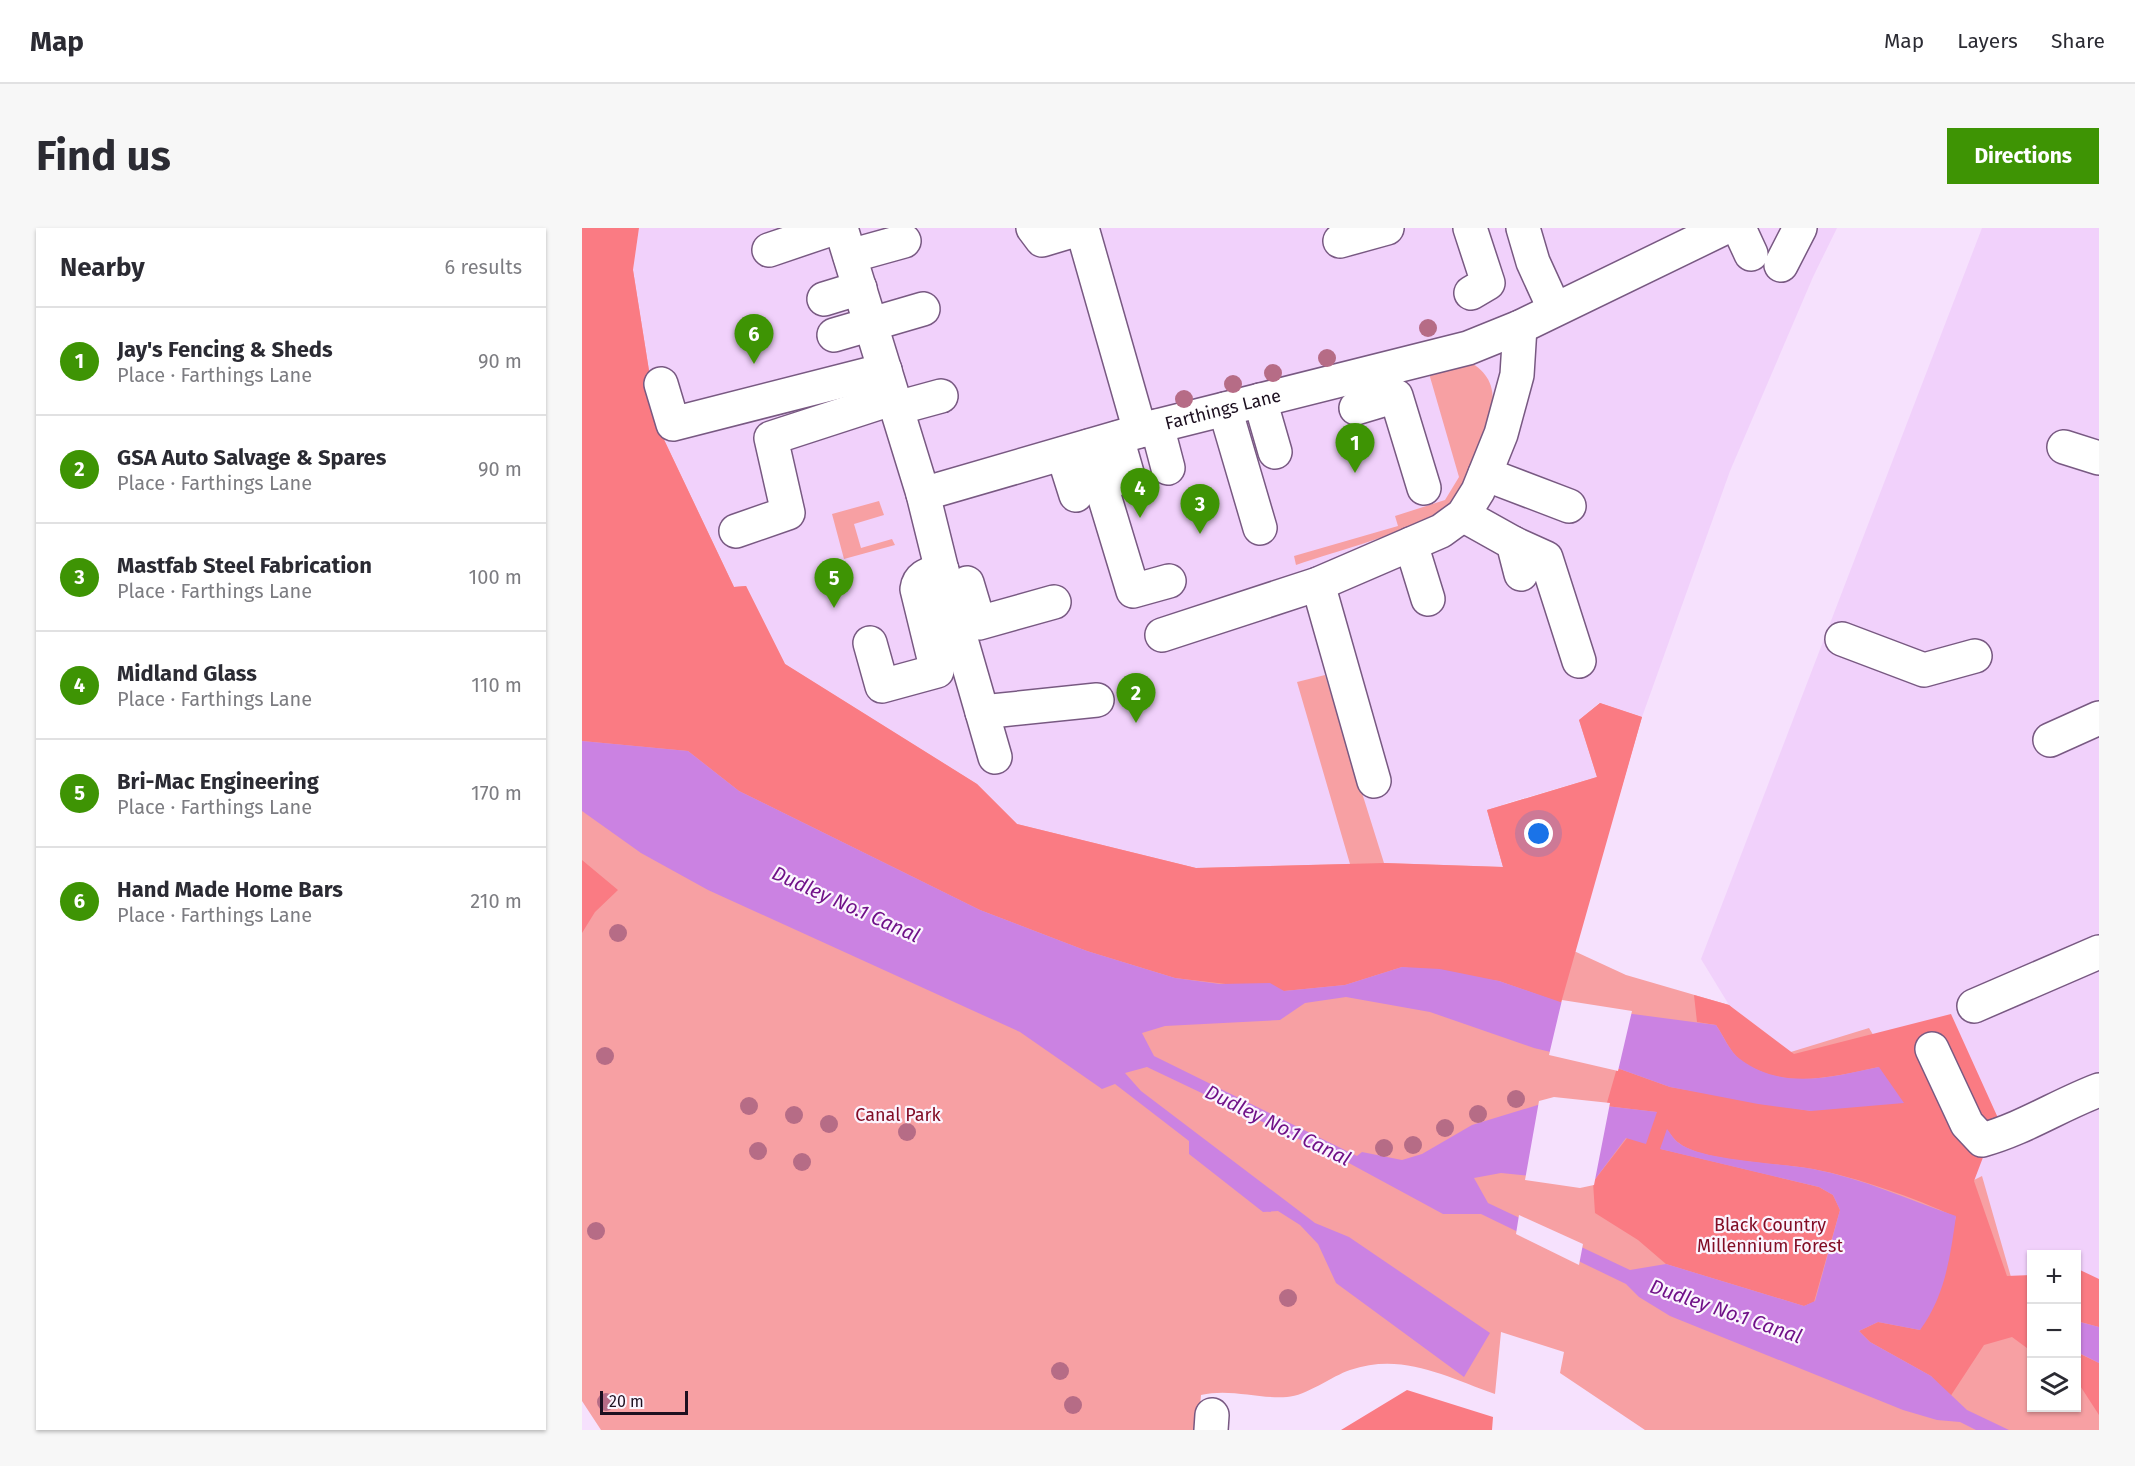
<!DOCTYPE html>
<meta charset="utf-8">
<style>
:root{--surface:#fff;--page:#f7f7f7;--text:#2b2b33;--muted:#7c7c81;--line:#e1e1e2;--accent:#3e9404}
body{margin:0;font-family:"Fira Sans",sans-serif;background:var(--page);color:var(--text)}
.controls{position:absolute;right:18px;bottom:18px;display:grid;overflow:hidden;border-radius:0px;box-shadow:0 2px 4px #0004}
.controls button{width:54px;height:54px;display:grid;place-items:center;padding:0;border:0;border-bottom:2px solid var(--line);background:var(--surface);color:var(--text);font:30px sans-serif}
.scale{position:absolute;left:18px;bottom:15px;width:88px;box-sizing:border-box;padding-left:6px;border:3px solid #1d1020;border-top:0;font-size:16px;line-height:21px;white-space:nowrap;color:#1d1020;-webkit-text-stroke:4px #fbf4fe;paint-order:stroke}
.you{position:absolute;left:957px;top:606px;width:21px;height:21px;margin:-15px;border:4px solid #fff;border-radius:50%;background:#1a73e8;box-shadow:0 0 0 9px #1a73e833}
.badge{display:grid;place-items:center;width:39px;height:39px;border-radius:50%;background:var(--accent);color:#fff;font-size:20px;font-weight:700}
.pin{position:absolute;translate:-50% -50px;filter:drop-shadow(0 2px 3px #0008)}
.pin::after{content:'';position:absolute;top:32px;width:21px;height:18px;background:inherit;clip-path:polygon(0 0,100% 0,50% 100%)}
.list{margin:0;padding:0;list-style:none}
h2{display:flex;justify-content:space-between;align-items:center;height:78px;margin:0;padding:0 24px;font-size:26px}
h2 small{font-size:20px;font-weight:400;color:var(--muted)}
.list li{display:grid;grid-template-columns:39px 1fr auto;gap:18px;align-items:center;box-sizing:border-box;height:108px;padding:0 24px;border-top:2px solid var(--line)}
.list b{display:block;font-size:22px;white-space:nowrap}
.list p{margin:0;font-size:20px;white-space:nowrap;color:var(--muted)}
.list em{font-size:20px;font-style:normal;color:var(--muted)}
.icon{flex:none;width:33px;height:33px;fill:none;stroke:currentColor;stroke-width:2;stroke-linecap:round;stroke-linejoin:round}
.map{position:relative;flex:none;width:1517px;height:1202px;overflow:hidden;border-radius:0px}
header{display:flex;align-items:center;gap:36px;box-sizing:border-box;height:84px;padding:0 30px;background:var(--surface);border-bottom:2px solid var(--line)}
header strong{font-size:28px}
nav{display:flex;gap:33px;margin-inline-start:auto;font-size:21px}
.intro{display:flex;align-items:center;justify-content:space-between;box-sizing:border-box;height:144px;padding:0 36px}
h1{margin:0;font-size:42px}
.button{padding:15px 27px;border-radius:0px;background:var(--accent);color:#fff;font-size:21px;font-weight:700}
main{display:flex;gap:36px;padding:0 36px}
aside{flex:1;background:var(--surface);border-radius:0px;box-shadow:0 2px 4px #0004}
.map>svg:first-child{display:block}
.built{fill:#f1d1fb}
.green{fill:#f7a0a3}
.forest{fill:#fa7b83}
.water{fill:#cb82e2}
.pier{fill:#f6e1fd}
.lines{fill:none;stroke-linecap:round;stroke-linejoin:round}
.minor-casing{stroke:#785982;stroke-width:36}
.minor{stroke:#fff;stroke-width:33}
.tree{fill:#b66c86}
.labels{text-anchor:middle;stroke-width:4.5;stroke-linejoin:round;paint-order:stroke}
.street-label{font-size:18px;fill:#1d1020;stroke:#fbf4fe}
.park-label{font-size:18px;fill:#820c25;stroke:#fbf4fe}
.water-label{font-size:20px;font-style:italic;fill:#701188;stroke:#fbf4fe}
</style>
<header>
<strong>Map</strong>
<nav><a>Map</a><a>Layers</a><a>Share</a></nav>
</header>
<div class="intro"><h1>Find us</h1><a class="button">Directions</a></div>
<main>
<aside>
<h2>Nearby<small>6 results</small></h2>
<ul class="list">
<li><span class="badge">1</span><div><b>Jay's Fencing &amp; Sheds</b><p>Place · Farthings Lane</p></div><em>90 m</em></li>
<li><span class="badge">2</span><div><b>GSA Auto Salvage &amp; Spares</b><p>Place · Farthings Lane</p></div><em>90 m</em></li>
<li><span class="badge">3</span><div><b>Mastfab Steel Fabrication</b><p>Place · Farthings Lane</p></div><em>100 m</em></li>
<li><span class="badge">4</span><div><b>Midland Glass</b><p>Place · Farthings Lane</p></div><em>110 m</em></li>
<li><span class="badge">5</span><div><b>Bri-Mac Engineering</b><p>Place · Farthings Lane</p></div><em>170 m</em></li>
<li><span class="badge">6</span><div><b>Hand Made Home Bars</b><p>Place · Farthings Lane</p></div><em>210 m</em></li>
</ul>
</aside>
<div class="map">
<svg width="1517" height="1202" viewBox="0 0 1517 1202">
<rect width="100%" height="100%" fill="#f6e1fd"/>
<path class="built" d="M57 0H1255L1231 49 1148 243 1060 489 1017 475 997 492 1015 549 922 576 921 639 802 635 614 640 435 596 395 556 203 436 164 359H152L76 199 51 42Z
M1400 0H1517V1051L1495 1043 1494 1026H1450L1449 1047 1425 1049 1212 826 1147 777 1119 731Z"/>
<path class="green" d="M0 0 51 42 76 199 152 359 164 358 203 436 395 556 435 596 614 640 768 636 715 454 743 447 802 635 921 639 905 582 1015 549 997 492 1018 475 1060 489 992 723 1044 747 1147 777 1199 827 1287 800 1382 957 1400 948 1431 1056 1449 1054 1450 1180H1494L1495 1048 1517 1062V1202H1063L978 1145 982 1124 919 1104 913 1166C864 1149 821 1124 768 1142 750 1148 724 1168 705 1169 676 1171 648 1160 619 1167L616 1202H19L0 1173Z
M881 131C903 140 914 156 910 180 906 205 887 260 868 276 835 303 757 322 714 337L712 328 816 298 813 288 863 272 877 249 846 142Z
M297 273 302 287 272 296 279 320 310 311 313 317 262 331 250 286Z"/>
<path class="forest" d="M0 0H57L51 42 76 199 152 359 164 358 203 436 395 556 435 596 614 640 802 635 921 639 905 582 1015 549 997 492 1018 475 1060 489 979 775 917 753 820 739 763 757 702 763 593 750 505 723 398 682 157 563 106 523 0 513Z
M0 632 36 662 13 684 0 705Z
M1112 767 1147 777 1212 826 1369 786 1416 890 1392 953 1425 1048 1449 1047V1123L1430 1109 1402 1117 1368 1169 1349 1148 1288 1114 1277 1103 1296 1094 1338 1102 1374 989C1333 970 1274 949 1231 941 1201 935 1119 934 1097 915 1092 912 1089 906 1085 902L1079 921 1237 959 1251 967 1258 982 1232 1074 1222 1078 1084 1036 1056 1012 1013 985 1011 954 1045 910 1075 884 1024 878 1035 840 1088 859 1229 883 1297 839C1249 849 1201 863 1158 832 1148 824 1141 807 1134 797L1115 794Z
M1498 1042 1517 1051V1099L1495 1093 1494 1043Z
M1494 1124 1517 1135V1187L1495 1153Z
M825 1162 911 1189 910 1202H759Z"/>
<path class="water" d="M0 513 106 523 157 563 398 682 505 723 593 750 638 756 688 755 702 763 763 757 820 739 858 741 917 753 990 778 1134 797C1141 807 1148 824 1158 831 1201 863 1249 849 1297 839L1322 875 1229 883 1176 876 1088 859 1035 840 952 820 848 784 764 769 723 775 698 792 583 798 560 805 572 828 775 928 780 924 820 932 840 926 890 897 972 872 1075 884 1064 916 1044 910 1011 954 919 945 892 950 906 975 1048 1042 1084 1036 1222 1078 1233 1073 1258 982 1251 967 1237 959 1078 921 1085 901C1089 906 1092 912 1097 915 1119 933 1201 935 1231 941 1280 950 1327 972 1374 988 1368 1030 1363 1068 1338 1102L1296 1094 1277 1103 1288 1114 1349 1148 1385 1182 1427 1202H1394L1378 1194 1355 1192 1321 1182 1088 1088 1057 1069 1044 1056 899 986H861L765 934 565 839 543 845 559 863 733 995 767 1009 908 1105 882 1149 754 1055 736 1016 718 997 696 983 681 984 607 926V913L533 856 520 861 438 804 126 662 59 625 0 583Z
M1494 1093 1517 1099V1135L1495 1124Z"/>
<path class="pier" d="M980 772 1050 783 1036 843 967 827Z
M972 869 1028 875 1012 957 998 960 943 952 957 873Z
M937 987 1001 1016 997 1037 934 1006Z"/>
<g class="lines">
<defs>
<g id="minor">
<path id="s1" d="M259 0 341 266 575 198 886 120 938 99 1142 0"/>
<path d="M451 0 460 12 500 0 558 203"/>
<path d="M888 0 906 55 889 65"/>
<path d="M941 0 951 34 972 80"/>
<path d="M1157 0 1169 26"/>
<path d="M758 13 805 0"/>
<path d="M187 22 252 0"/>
<path d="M268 28 322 13"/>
<path d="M1199 37 1218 0"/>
<path d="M242 71 278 60"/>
<path d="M252 107 341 81"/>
<path d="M79 156 91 196 303 142"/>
<path d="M678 172 693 224"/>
<path d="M315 180 359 168"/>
<path d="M774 180 814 168 842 260"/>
<path d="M643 181 678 300"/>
<path d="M575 198 586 240"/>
<path d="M535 210 547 252"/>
<path d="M507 218 551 363 587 353"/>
<path d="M1482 219 1517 230"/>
<path d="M481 226 494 267"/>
<path d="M903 246 987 278"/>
<path d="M341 266 365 363 413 529"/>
<path d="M881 287 931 315 939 346"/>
<path d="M154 303 206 285 189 210 312 170"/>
<path d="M931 315 964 330 997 433"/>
<path d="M829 316 846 371"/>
<path d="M385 355 397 395 472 374"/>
<path d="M736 356 792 553"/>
<path d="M580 407 736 356 859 303 881 287 896 263 919 206 935 147 938 99"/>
<path d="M1260 411 1342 442 1393 428"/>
<path d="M288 415 300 458 355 443 335 361C337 347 348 346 360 342"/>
<path d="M400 484 515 472"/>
<path d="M1468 512 1517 490"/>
<path d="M1392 778 1517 724"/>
<path d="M1350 821 1385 896 1400 912C1441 901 1477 877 1517 862"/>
<path d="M629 1202 630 1187"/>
</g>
</defs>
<use href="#minor" class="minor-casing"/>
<use href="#minor" class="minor"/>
</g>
<g class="tree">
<circle cx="846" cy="100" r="9"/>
<circle cx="745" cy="130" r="9"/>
<circle cx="691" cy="145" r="9"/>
<circle cx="651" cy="156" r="9"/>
<circle cx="602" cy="171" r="9"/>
<circle cx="36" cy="705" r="9"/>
<circle cx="23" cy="828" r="9"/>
<circle cx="934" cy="871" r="9"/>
<circle cx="167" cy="878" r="9"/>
<circle cx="896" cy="886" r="9"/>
<circle cx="212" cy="887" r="9"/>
<circle cx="247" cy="896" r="9"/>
<circle cx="863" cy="900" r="9"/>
<circle cx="325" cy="904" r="9"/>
<circle cx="831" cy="917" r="9"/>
<circle cx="802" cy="920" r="9"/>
<circle cx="176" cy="923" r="9"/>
<circle cx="220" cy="934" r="9"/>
<circle cx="14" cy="1003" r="9"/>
<circle cx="706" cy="1070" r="9"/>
<circle cx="478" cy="1143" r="9"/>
<circle cx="24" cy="1174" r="9"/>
<circle cx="491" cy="1177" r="9"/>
</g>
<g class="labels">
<g class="street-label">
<text dy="6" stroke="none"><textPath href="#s1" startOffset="590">Farthings Lane</textPath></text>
</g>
<g class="park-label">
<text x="316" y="893">Canal Park</text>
<text x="1188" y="1003">Black Country<tspan x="1188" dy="21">Millennium Forest</tspan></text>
</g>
<g class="water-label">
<text transform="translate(264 676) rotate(24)" y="7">Dudley No.1 Canal</text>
<text transform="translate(696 897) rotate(26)" y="7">Dudley No.1 Canal</text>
<text transform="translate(1144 1083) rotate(19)" y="7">Dudley No.1 Canal</text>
</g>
</g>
</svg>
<div class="controls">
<button>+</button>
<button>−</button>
<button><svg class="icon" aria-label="layers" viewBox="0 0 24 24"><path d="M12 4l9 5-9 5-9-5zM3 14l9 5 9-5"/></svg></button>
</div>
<div class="scale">20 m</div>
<div class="you"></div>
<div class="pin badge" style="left:773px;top:245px">1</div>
<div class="pin badge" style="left:554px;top:495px">2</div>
<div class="pin badge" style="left:618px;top:306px">3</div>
<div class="pin badge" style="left:558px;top:290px">4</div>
<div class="pin badge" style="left:252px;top:380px">5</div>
<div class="pin badge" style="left:172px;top:136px">6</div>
</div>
</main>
